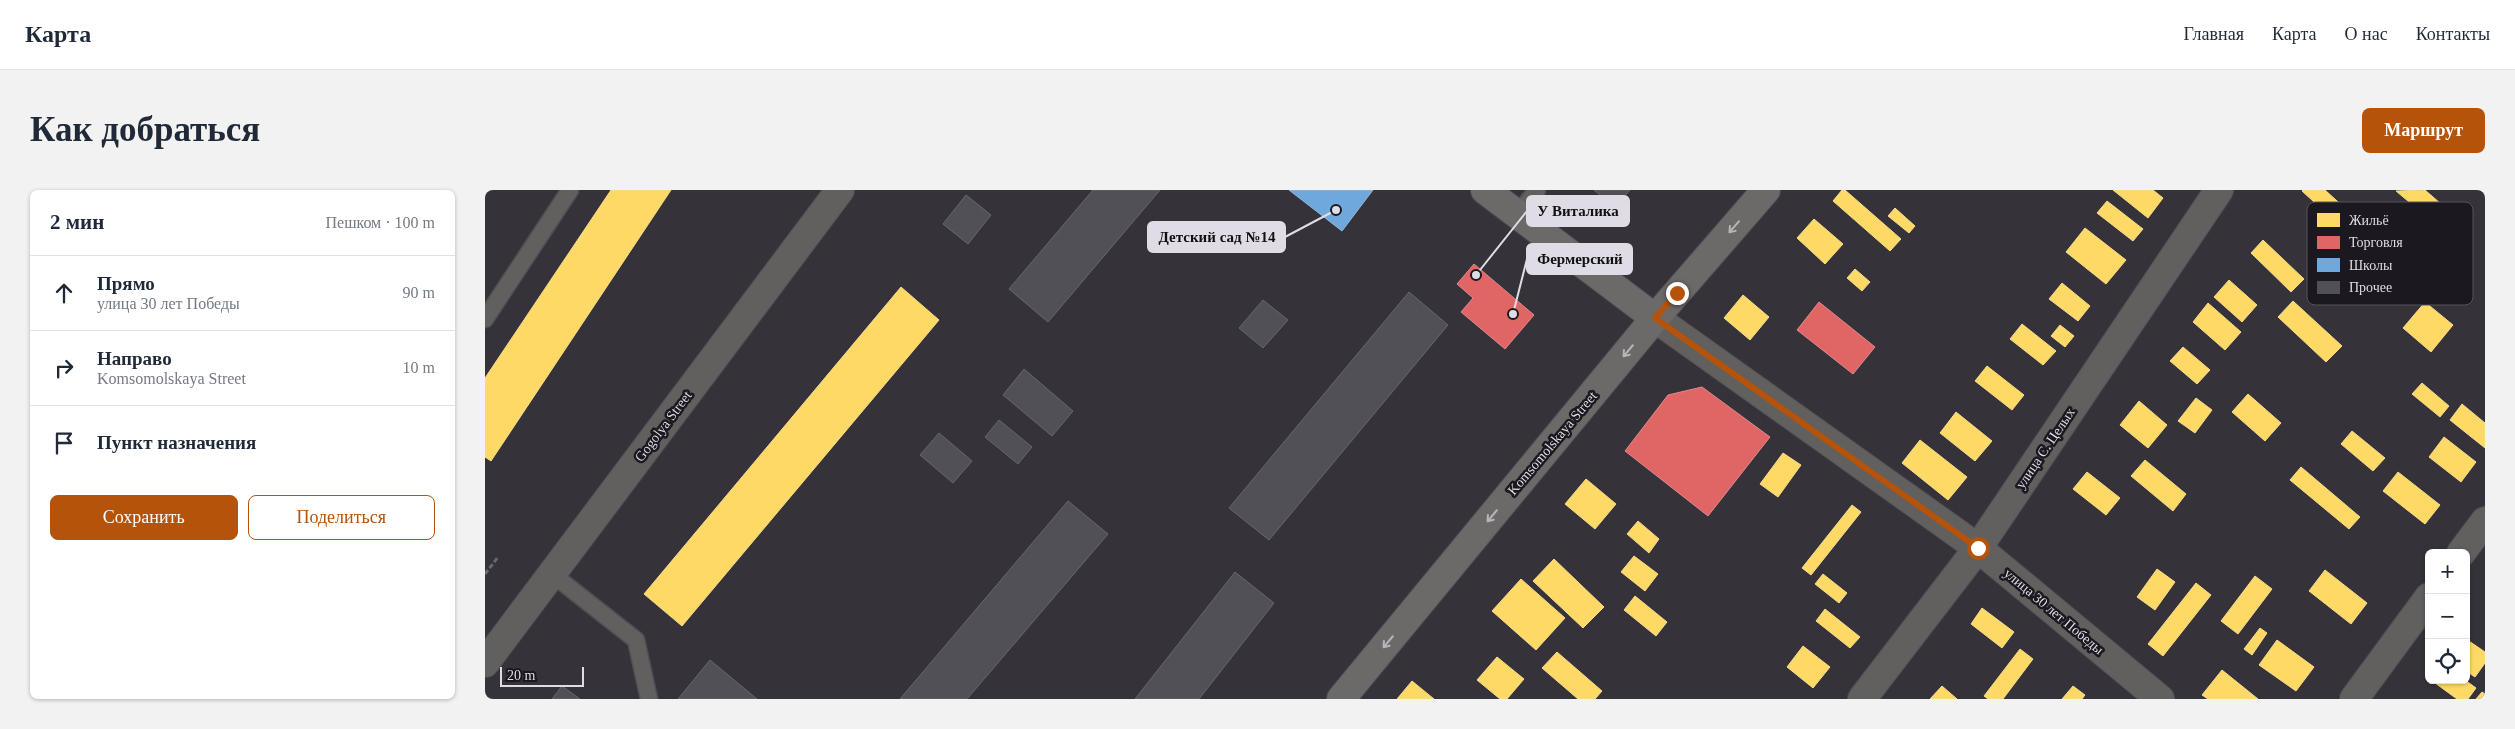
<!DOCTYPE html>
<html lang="ru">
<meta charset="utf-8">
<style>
:root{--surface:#fff;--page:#f2f2f3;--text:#1f2937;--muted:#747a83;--line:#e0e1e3;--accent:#b45309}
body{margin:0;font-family:"Times New Roman",serif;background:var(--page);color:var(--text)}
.controls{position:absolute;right:15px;bottom:15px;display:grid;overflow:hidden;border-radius:8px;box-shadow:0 1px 4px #0004}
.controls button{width:45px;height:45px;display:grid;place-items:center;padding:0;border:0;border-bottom:1px solid var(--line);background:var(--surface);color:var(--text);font:25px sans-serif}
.scale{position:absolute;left:15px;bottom:12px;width:84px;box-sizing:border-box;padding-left:5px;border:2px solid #dfdce5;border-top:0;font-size:14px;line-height:18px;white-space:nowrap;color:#dfdce5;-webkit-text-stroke:4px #1b181f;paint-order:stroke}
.stop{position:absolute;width:15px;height:15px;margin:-11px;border:4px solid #b45309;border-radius:50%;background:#fff}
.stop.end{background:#b45309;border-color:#fff;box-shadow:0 1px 5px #0008}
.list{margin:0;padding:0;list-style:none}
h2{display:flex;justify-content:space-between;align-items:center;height:65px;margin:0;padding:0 20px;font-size:21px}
h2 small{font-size:16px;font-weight:400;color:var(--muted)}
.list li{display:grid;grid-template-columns:32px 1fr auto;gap:15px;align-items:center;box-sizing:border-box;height:75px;padding:0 20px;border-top:1px solid var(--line)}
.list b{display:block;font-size:19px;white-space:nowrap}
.list p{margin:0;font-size:16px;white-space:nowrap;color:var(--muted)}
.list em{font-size:16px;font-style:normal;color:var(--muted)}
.actions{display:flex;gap:10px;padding:15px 20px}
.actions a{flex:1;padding:11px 0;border:1px solid var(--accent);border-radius:8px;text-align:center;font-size:18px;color:var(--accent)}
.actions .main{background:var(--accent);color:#fff}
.icon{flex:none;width:28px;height:28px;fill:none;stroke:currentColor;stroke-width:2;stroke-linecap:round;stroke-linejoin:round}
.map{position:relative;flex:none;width:2000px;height:509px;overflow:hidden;border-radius:8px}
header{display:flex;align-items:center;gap:30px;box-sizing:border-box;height:70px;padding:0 25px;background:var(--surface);border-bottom:1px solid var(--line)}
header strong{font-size:24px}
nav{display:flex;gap:28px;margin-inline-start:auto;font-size:18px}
.intro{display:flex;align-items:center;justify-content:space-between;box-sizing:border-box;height:120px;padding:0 30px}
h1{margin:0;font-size:35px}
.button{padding:12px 22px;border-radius:8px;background:var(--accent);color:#fff;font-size:18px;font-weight:700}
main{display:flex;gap:30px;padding:0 30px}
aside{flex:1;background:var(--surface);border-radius:8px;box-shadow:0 1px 4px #0004}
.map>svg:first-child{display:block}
.homes{fill:#ffd966;stroke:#f5da8c}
.shops{fill:#e06666;stroke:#e0898c}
.schools{fill:#6fa8dc;stroke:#91b8df}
.building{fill:#505056;stroke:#68676e}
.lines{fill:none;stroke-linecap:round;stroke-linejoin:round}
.lane-casing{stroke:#504e55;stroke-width:19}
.street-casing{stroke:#504e55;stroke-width:30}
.secondary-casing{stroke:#504e55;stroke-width:30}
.path{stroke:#6a6869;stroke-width:3;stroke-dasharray:5 2.5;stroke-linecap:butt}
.lane{stroke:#61605f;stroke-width:16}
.street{stroke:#61605f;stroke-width:28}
.secondary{stroke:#6c6a69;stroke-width:28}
.oneway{stroke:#b7b4ba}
.route{stroke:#b45309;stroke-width:6}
.labels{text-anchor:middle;stroke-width:5;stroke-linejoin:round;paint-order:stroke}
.street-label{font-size:14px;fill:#dfdce5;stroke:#1b181f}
.key{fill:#1b181f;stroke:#56535a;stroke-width:1}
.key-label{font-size:14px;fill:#dfdce5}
.leader{fill:none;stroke:#dfdce5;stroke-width:2}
.callout-dot{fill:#dfdce5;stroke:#1b181f;stroke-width:2}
.callout{fill:#dfdce5;stroke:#dfdce5;stroke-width:2}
.callout-label{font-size:15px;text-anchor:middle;font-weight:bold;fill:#111}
</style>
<header>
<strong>Карта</strong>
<nav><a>Главная</a><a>Карта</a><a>О нас</a><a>Контакты</a></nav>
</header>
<div class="intro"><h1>Как добраться</h1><a class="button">Маршрут</a></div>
<main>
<aside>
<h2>2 мин<small>Пешком · 100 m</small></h2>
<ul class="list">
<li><svg class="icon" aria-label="ahead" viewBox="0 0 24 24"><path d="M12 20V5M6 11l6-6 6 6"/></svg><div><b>Прямо</b><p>улица 30 лет Победы</p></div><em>90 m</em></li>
<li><svg class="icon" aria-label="right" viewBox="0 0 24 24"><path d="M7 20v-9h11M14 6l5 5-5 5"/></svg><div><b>Направо</b><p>Komsomolskaya Street</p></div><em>10 m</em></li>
<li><svg class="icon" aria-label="arrive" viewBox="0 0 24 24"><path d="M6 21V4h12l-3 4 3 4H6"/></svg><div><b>Пункт назначения</b></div></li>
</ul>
<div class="actions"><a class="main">Сохранить</a><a>Поделиться</a></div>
</aside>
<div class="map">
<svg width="2000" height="509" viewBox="0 0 2000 509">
<rect width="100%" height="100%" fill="#35323a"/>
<path class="homes" d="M126 0H186L6 271 0 267V188Z
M1357 0H1360L1416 49 1405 61 1348 11Z
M1628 0H1668L1678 8 1663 28Z
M1818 0H1840L1863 21 1852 33 1817 1Z
M1940 0 1979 34 1967 48 1911 1Z
M1622 11 1658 39 1648 51 1612 23Z
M1410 18 1430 36 1424 43 1403 26Z
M1329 29 1358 54 1340 74 1312 48Z
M1600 38 1641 70 1621 94 1581 62Z
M1778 50 1819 89 1806 102 1766 63Z
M1370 79 1385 92 1377 101 1362 88Z
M1744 90 1772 115 1757 132 1729 107Z
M1577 93 1605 116 1593 131 1564 109Z
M416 97 454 130 197 436 159 404Z
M1258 105 1284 127 1265 150 1239 128Z
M1808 111 1857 156 1841 172 1793 127Z
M1940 112 1968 135 1946 162 1918 138Z
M1723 113 1756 142 1740 160 1708 132Z
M1537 134 1571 161 1558 175 1525 149Z
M1575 135 1589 146 1580 157 1566 146Z
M1698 157 1725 180 1712 194 1685 171Z
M1502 176 1539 205 1527 220 1490 191Z
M1937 193 1964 216 1955 227 1927 204Z
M1763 204 1796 233 1780 251 1747 222Z
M1711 208 1727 220 1710 243 1693 231Z
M1654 211 1682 235 1663 258 1635 235Z
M1977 214 2000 233V258L1965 230Z
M1471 222 1507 251 1490 271 1455 243Z
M1867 241 1900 268 1888 281 1856 254Z
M1959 247 1991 272 1976 292 1944 267Z
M1435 250 1482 287 1463 310 1417 273Z
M1298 263 1316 275 1293 307 1275 294Z
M1660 270 1701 304 1688 321 1646 286Z
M1816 277 1875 327 1864 339 1805 290Z
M1602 282 1635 308 1621 325 1588 299Z
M1913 282 1955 315 1940 334 1898 301Z
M1101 289 1131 314 1110 339 1080 314Z
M1367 315 1376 322 1326 385 1317 378Z
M1153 331 1174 349 1164 363 1142 344Z
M1149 366 1173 384 1160 401 1136 382Z
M1069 369 1119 417 1098 438 1048 391Z
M1672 379 1690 392 1670 420 1652 407Z
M1840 380 1882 413 1866 434 1824 401Z
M1338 384 1362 403 1354 413 1330 394Z
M1770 386 1787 399 1753 444 1736 431Z
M1036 389 1080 428 1051 460 1007 421Z
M1711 393 1726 405 1678 466 1663 454Z
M1150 406 1182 432 1171 446 1139 420Z
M1497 418 1529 442 1517 458 1486 434Z
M1340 419 1375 447 1365 458 1331 431Z
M1775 438 1782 443 1767 465 1759 459Z
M1981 449 2000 462V473L1990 487 1981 481Z
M1792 450 1829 477 1811 501 1774 475Z
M1318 456 1345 477 1328 498 1302 477Z
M1535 459 1548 469 1518 509H1503L1499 506Z
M1072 462 1117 501 1110 509H1093L1057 478Z
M1012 467 1039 489 1022 509H1015L992 490Z
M1737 480 1773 509H1723L1717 505Z
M1946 490H1980L1991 498 1983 509H1972Z
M927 491 949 509H912Z
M1457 496 1472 509H1445Z
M1588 496 1600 505 1597 509H1577Z
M1997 502 2000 504V509H1991Z"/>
<path class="shops" d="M989 74 1049 125 1020 159 976 122 988 108 972 94Z
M1334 112 1390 157 1368 184 1312 140Z
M1217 197 1285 247 1223 326 1140 261 1183 205Z"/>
<path class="schools" d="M804 0H888L857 41Z"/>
<path class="building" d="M608 0H675L563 132 524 99Z
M1109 0H1145L1130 17Z
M481 5 506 25 483 54 458 34Z
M924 102 963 135 784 350 744 318Z
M778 110 803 130 778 158 754 138Z
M539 179 588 221 567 246 518 205Z
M514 230 547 257 533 274 500 247Z
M454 243 487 271 468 293 435 265Z
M583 311 623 344 482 509H415Z
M750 382 789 413 714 509H650Z
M225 470 272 509H193Z
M77 496 95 509H67Z"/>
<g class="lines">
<defs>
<path id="lane" d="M1032 25 1052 0
M0 129 85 0
M67 384 151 450 164 509"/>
<path id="street" d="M1170 128 1493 358 1675 509
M1976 363 2000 331
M0 473 355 0
M1377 509 1493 358 1734 0
M1869 509 1944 407"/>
<path id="secondary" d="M1000 0 1170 128
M856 509 1170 128 1281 0"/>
</defs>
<use href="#lane" class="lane-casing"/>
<use href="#street" class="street-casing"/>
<use href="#secondary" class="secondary-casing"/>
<path class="path" d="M0 384 13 367"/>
<use href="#lane" class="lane"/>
<use href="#street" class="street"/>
<use href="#secondary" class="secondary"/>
</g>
<defs><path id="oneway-shaft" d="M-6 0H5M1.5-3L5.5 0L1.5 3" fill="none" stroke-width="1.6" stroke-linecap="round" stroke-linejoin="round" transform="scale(1.25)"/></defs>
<g class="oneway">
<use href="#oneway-shaft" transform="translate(1249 37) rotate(131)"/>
<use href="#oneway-shaft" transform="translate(1143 161) rotate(130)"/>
<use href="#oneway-shaft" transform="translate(1007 326) rotate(130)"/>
<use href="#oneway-shaft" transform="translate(903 452) rotate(130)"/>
</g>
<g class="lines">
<path class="route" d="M1192 103 1170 128 1493 358"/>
</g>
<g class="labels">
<g class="street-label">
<text transform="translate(178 236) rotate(-53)" y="5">Gogolya Street</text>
<text transform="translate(1067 253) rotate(-50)" y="5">Komsomolskaya Street</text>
<text transform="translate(1560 258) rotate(-56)" y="5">улица С. Целых</text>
<text transform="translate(1569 421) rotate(40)" y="5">улица 30 лет Победы</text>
</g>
</g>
<rect x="1822" y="12" width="166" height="103" rx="8" class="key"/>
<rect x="1832" y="23" width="23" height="14" fill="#ffd966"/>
<rect x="1832" y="46" width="23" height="13" fill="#e06666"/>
<rect x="1832" y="68" width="23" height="14" fill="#6fa8dc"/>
<rect x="1832" y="91" width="23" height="13" fill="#505056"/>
<g class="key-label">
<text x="1864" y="35">Жильё</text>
<text x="1864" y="57">Торговля</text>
<text x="1864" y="80">Школы</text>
<text x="1864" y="102">Прочее</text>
</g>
<path class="leader" d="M991 85L1042 21M851 20L800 47M1028 124L1042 69"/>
<g class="callout-dot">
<circle cx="991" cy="85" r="5"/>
<circle cx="851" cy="20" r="5"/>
<circle cx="1028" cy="124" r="5"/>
</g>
<g class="callout">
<rect x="1042" y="6" width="102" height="30" rx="5"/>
<rect x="663" y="32" width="137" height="30" rx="5"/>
<rect x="1042" y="54" width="105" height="30" rx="5"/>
</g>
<g class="callout-label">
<text x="1093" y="26">У Виталика</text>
<text x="732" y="52">Детский сад №14</text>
<text x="1095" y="74">Фермерский</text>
</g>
</svg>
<div class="controls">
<button>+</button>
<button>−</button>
<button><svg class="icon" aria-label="locate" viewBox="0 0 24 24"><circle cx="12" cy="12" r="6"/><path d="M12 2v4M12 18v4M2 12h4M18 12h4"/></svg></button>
</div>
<div class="scale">20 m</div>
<div class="stop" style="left:1493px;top:358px"></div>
<div class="stop end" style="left:1192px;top:103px"></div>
</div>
</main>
